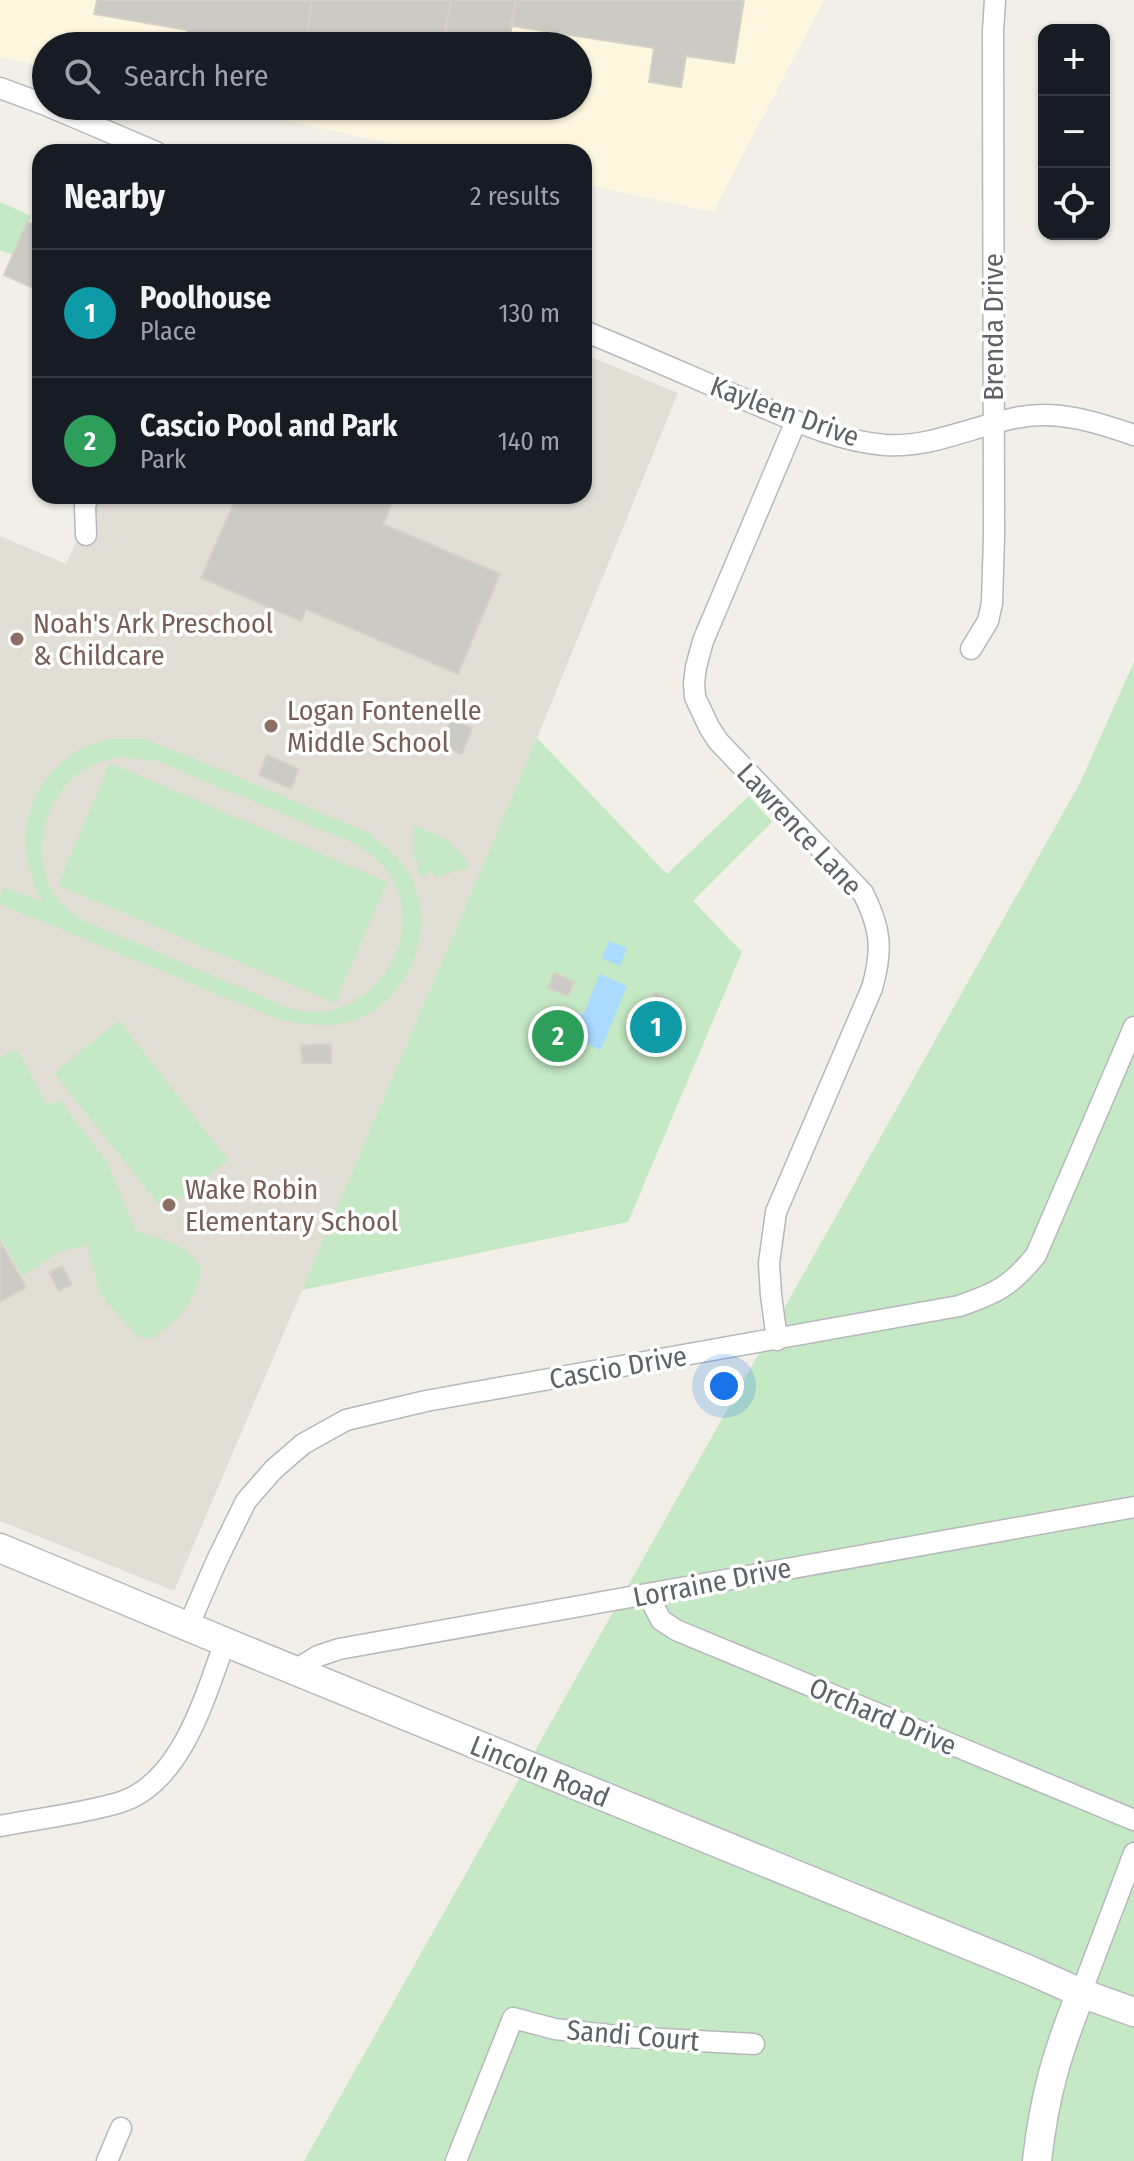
<!DOCTYPE html>
<meta charset="utf-8">
<style>
:root{--surface:#171b24;--page:#242831;--text:#f1f3f6;--muted:#9ea1a6;--line:#363941;--accent:#d93025}
body{margin:0;font-family:"Fira Sans Condensed",sans-serif;background:var(--page);color:var(--text)}
.controls{position:absolute;right:24px;top:24px;display:grid;overflow:hidden;border-radius:16px;box-shadow:0 2px 6px #0004}
.controls button{width:72px;height:72px;display:grid;place-items:center;padding:0;border:0;border-bottom:2px solid var(--line);background:var(--surface);color:var(--text);font:40px sans-serif}
.you{position:absolute;left:724px;top:1386px;width:28px;height:28px;margin:-20px;border:6px solid #fff;border-radius:50%;background:#1a73e8;box-shadow:0 0 0 12px #1a73e833}
.badge{display:grid;place-items:center;width:52px;height:52px;border-radius:50%;background:var(--accent);color:#fff;font-size:26px;font-weight:700}
.pin{position:absolute;translate:-50% -50%;border:4px solid #fff;box-shadow:0 2px 8px #0006}
.list{margin:0;padding:0;list-style:none}
h2{display:flex;justify-content:space-between;align-items:center;height:104px;margin:0;padding:0 32px;font-size:34px}
h2 small{font-size:26px;font-weight:400;color:var(--muted)}
.list li{display:grid;grid-template-columns:52px 1fr auto;gap:24px;align-items:center;box-sizing:border-box;height:128px;padding:0 32px;border-top:2px solid var(--line)}
.list b{display:block;font-size:30px;white-space:nowrap}
.list p{margin:0;font-size:26px;white-space:nowrap;color:var(--muted)}
.list em{font-size:26px;font-style:normal;color:var(--muted)}
.icon{flex:none;width:44px;height:44px;fill:none;stroke:currentColor;stroke-width:2;stroke-linecap:round;stroke-linejoin:round}
.map{position:relative;flex:none;width:1134px;height:2161px;overflow:hidden}
.search{position:absolute;background:var(--surface);box-shadow:0 2px 6px #0004;left:32px;top:32px;width:560px;height:88px;display:flex;align-items:center;gap:20px;box-sizing:border-box;padding:0 28px;border-radius:44px;color:var(--muted);font-size:30px}
.panel{position:absolute;background:var(--surface);box-shadow:0 2px 6px #0004;left:32px;top:144px;width:560px;height:360px;border-radius:24px}
.map>svg:first-child{display:block}
.commercial{fill:#fef7e0}
.education{fill:#e1ded6}
.green{fill:#c5e8c5;fill-rule:evenodd}
.water{fill:#aadaff}
.building{fill:#cccac5;stroke:#d6d1c6;stroke-width:2}
.lines{fill:none;stroke-linecap:round;stroke-linejoin:round}
.street-casing{stroke:#b5b8bc;stroke-width:23}
.secondary-casing{stroke:#b6babf;stroke-width:31}
.street{stroke:#fff;stroke-width:20}
.secondary{stroke:#fff;stroke-width:28}
.education-dot{fill:#8d6e63;stroke:#fff;stroke-width:3}
.labels{text-anchor:middle;stroke-width:7;stroke-linejoin:round;paint-order:stroke}
.street-label{font-size:28px;fill:#5f6368;stroke:#fff}
.education-label{font-size:28px;fill:#785e54;stroke:#fff;text-anchor:start}
</style>
<div class="map">
<svg width="1134" height="2161" viewBox="0 0 1134 2161">
<rect width="100%" height="100%" fill="#f1efe8"/>
<path class="commercial" d="M0 0H824L713 212 584 184V152H431L220 106H578V46H46V67L0 57Z"/>
<path class="education" d="M584 354 678 393 537 738 174 1591 0 1521V536L66 564 97 496H584Z"/>
<path class="green" d="M0 202 31 216 13 255 0 250Z
M1134 662V2161H304L1080 783Z
M537 738 667 874 749 796 772 822 693 901 742 952 628 1222 302 1290Z
M110 739H143L174 750 367 832C385 846 403 860 413 882 437 936 405 1006 348 1022 325 1028 303 1024 280 1020L0 904V896L4 887 43 903C16 856 20 795 64 761 69 757 74 752 80 749 89 745 100 742 110 739ZM118 757 157 761 358 845C374 856 388 867 396 886 419 940 380 1005 322 1012 313 1013 301 1010 291 1009L84 921C76 915 65 909 59 902 27 860 42 792 89 767 97 762 109 760 118 757Z
M110 763 387 882 335 1003 58 885Z
M413 826C442 835 455 841 470 867L437 877 430 871 424 877 416 870 421 864 413 857Z
M119 1021 228 1160 164 1211 54 1073Z
M17 1049 46 1104 60 1101 107 1162 136 1232C163 1238 190 1245 202 1271 190 1310 183 1313 153 1338L138 1337 107 1303 99 1290 87 1245 59 1252 22 1276 0 1236V1058Z"/>
<path class="water" d="M609 941 627 948 620 966 602 958Z
M600 974 627 986 601 1050 548 1028 557 1005 583 1015Z"/>
<path class="building" d="M97 0H312L305 46 261 40 260 46H185L187 30 94 14Z
M312 0H451L443 41 394 33 392 46H305Z
M451 0H516L509 43 445 34Z
M516 0H744L734 63 686 56 681 87 649 82 654 48 511 26Z
M27 222 40 227V291L4 275Z
M237 496H332L337 498V496H395L383 524 500 574 458 674 306 609 301 621 201 578Z
M451 719 472 728 462 754 440 745Z
M267 755 299 769 291 789 259 775Z
M554 973 574 982 568 996 548 988Z
M655 993 670 1000 664 1014 675 1018 664 1047 638 1036Z
M331 1044V1063H302L301 1045Z
M0 1242 26 1287 0 1302Z
M62 1266 72 1284 59 1291 49 1273Z"/>
<g class="lines">
<defs>
<path id="street" d="M0 88 46 105
M48 106 156 152
M584 331C638 353 692 377 746 400 791 419 836 441 885 445 931 448 971 427 1015 418 1056 409 1096 422 1134 435
M86 535 85 506 88 496
M971 649 988 621 992 603 994 536 993 31 995 0
M777 1340 771 1295 769 1263 776 1212 872 988C883 950 881 928 863 893L718 741 709 727 695 697 694 683 696 667 703 641 796 421
M648 1595 661 1620 676 1630 1134 1820
M188 1627 217 1560 246 1501 274 1469 303 1444 346 1420 426 1401 959 1306C997 1293 1011 1286 1036 1255L1134 1027
M295 1670 318 1656 339 1649 1134 1507
M0 1826C40 1818 82 1814 121 1802 182 1782 205 1696 225 1642
M1081 1993 1134 1853
M107 2161 121 2128
M456 2161 513 2018 555 2029 625 2037 754 2044"/>
<path id="secondary" d="M0 1548 225 1642 1027 1969 1081 1993 1134 2012
M1037 2161C1044 2097 1057 2052 1081 1993"/>
</defs>
<use href="#street" class="street-casing"/>
<use href="#secondary" class="secondary-casing"/>
<use href="#street" class="street"/>
<use href="#secondary" class="secondary"/>
</g>
<g class="education-dot">
<circle cx="17" cy="639" r="8"/>
<circle cx="271" cy="726" r="8"/>
<circle cx="169" cy="1205" r="8"/>
</g>
<g class="labels">
<g class="street-label">
<text transform="translate(993 327) rotate(-90)" y="10">Brenda Drive</text>
<text transform="translate(785 411) rotate(20)" y="10">Kayleen Drive</text>
<text transform="translate(800 829) rotate(47)" y="10">Lawrence Lane</text>
<text transform="translate(618 1367) rotate(-10)" y="10">Cascio Drive</text>
<text transform="translate(712 1582) rotate(-11)" y="10">Lorraine Drive</text>
<text transform="translate(883 1716) rotate(23)" y="10">Orchard Drive</text>
<text transform="translate(540 1771) rotate(22)" y="10">Lincoln Road</text>
<text transform="translate(633 2035) rotate(5)" y="10">Sandi Court</text>
</g>
<g class="education-label">
<text x="33" y="633">Noah's Ark Preschool<tspan x="33" dy="32">&amp; Childcare</tspan></text>
<text x="287" y="720">Logan Fontenelle<tspan x="287" dy="32">Middle School</tspan></text>
<text x="185" y="1199">Wake Robin<tspan x="185" dy="32">Elementary School</tspan></text>
</g>
</g>
</svg>
<div class="controls">
<button>+</button>
<button>−</button>
<button><svg class="icon" aria-label="locate" viewBox="0 0 24 24"><circle cx="12" cy="12" r="6"/><path d="M12 2v4M12 18v4M2 12h4M18 12h4"/></svg></button>
</div>
<div class="you"></div>
<div class="pin badge" style="left:656px;top:1027px;background:#0f9aa8">1</div>
<div class="pin badge" style="left:558px;top:1036px;background:#2e9e5b">2</div>
<div class="search"><svg class="icon" aria-label="search" viewBox="0 0 24 24"><circle cx="10" cy="10" r="6"/><path d="M15 15l6 6"/></svg>Search here</div>
<section class="panel">
<h2>Nearby<small>2 results</small></h2>
<ul class="list">
<li><span class="badge" style="background:#0f9aa8">1</span><div><b>Poolhouse</b><p>Place</p></div><em>130 m</em></li>
<li><span class="badge" style="background:#2e9e5b">2</span><div><b>Cascio Pool and Park</b><p>Park</p></div><em>140 m</em></li>
</ul>
</section>
</div>
